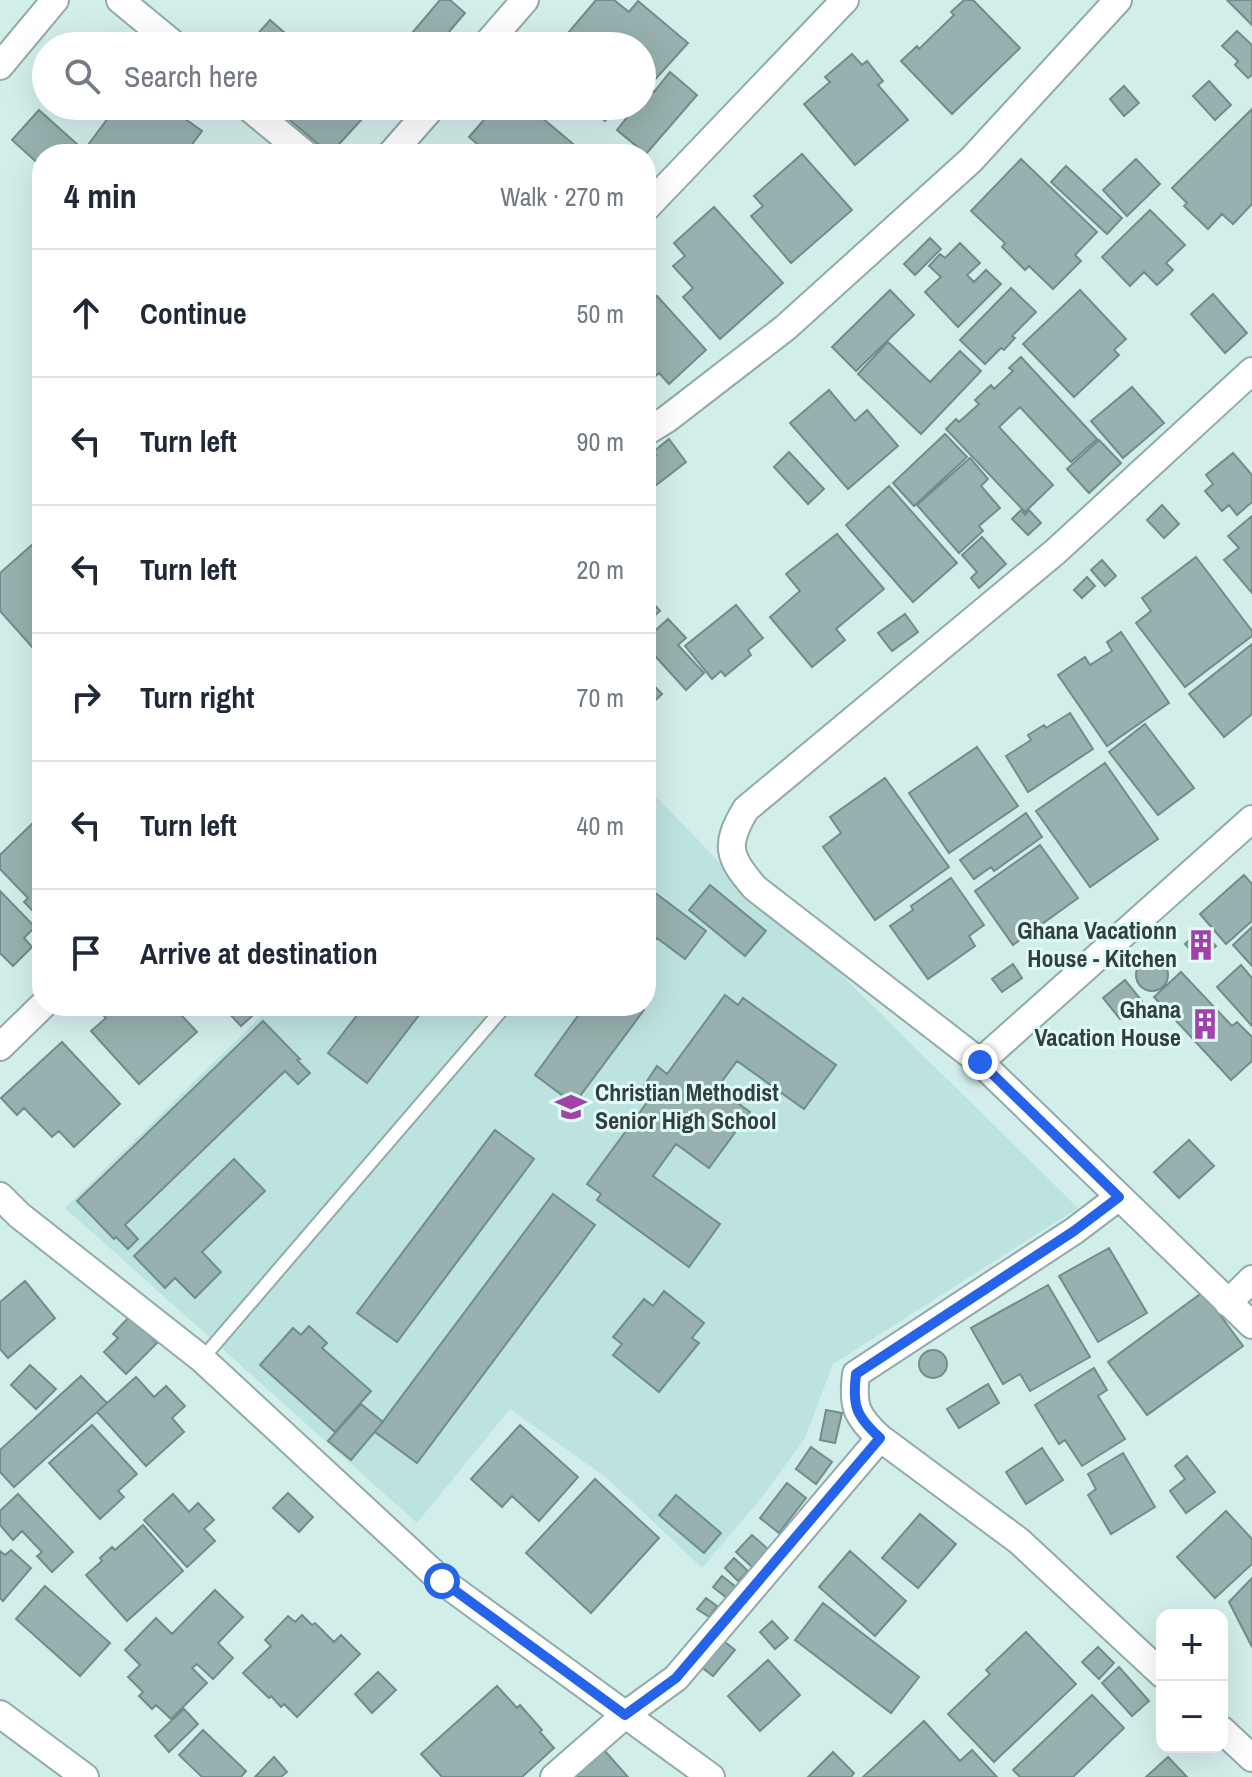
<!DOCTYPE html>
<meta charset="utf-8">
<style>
:root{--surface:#fff;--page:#f6f6f7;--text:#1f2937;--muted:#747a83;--line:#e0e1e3}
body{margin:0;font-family:"Archivo Narrow",sans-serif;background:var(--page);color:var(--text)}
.controls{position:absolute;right:24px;bottom:24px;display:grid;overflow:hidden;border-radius:16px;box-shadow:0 8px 32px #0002}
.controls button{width:72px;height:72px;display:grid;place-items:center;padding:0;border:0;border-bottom:2px solid var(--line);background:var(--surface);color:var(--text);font:40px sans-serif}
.stop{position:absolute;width:24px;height:24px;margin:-18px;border:6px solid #2563eb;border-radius:50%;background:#fff}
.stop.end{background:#2563eb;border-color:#fff;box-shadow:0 2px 8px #0008}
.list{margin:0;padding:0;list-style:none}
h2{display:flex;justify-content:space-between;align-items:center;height:104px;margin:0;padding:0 32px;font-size:34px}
h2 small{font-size:26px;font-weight:400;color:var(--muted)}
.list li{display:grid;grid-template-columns:52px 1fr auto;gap:24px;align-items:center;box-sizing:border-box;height:128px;padding:0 32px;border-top:2px solid var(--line)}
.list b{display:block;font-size:30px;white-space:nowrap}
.list em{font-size:26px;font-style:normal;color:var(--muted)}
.icon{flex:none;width:44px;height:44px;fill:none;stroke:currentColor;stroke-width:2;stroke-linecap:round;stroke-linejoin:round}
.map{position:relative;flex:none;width:1252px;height:1777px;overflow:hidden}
.search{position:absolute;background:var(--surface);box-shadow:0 8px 32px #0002;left:32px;top:32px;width:624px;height:88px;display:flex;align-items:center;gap:20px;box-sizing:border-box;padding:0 28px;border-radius:44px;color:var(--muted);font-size:30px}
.panel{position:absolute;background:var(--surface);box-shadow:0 8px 32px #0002;left:32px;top:144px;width:624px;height:872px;border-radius:32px}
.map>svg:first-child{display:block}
.built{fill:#bde3e0}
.building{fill:#96b1af;stroke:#728c89;stroke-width:2}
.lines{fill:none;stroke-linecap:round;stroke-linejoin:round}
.lane-casing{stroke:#90aba8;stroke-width:16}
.street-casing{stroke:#90aba8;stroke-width:30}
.lane{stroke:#fff;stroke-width:12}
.street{stroke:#fff;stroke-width:26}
.route{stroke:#2563eb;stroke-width:10}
.labels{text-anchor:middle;stroke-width:6;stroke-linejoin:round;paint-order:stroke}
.poi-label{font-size:24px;font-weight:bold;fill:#333f3d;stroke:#dffbf8;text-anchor:end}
</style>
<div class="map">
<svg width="1252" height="1777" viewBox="0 0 1252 1777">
<rect width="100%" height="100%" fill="#d2eeeb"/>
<path class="built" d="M646 786 730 873 811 945 1078 1208 833 1364 805 1438 763 1496 702 1568 608 1479 510 1409 417 1523 65 1208 271 1006H646Z"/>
<path class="building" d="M440 0H450L465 13 437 46H401Z
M596 0H614L629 12 638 1 688 43 642 94V46H557Z
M964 0H973L1020 48 952 114 901 61 917 46 919 49 954 15 951 12Z
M1227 0H1252V25Z
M270 20 300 46H247Z
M1237 31 1252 45V75L1248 78 1235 65 1238 61 1222 46Z
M852 54 862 65 867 61 883 81 878 85 908 120 855 165 804 104 830 82 825 77Z
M670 72 697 95 646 154 617 130 636 106H642V99L651 89 654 92Z
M1209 81 1231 105 1215 120 1193 96Z
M1124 86 1139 103 1124 116 1110 99Z
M117 106H167L202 131 185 154H101L88 145Z
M273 106H371L373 107 330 154Z
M496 106H504L511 111 516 106H528L585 154H489L469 137Z
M587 106H619L605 121Z
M1252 109V204L1233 224 1222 214 1208 229 1184 206 1187 203 1172 188Z
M39 110 88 154H42V167L12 140Z
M802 154 852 210 791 263 751 216 763 206 754 196Z
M1021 159 1097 232 1075 255 1081 261 1053 289 1029 266 1025 270 1002 247 1005 243 971 211Z
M1136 159 1160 184 1127 216 1103 190Z
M1066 166 1122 218 1107 234 1051 182Z
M714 207 783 283 720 339 683 297 693 288 673 266 685 256 674 243Z
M1150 210 1185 245 1166 263 1173 270 1157 285 1144 272 1130 286 1102 257Z
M930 238 941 249 915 275 904 264Z
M960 243 980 263 967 275 974 282 986 270 1001 284 958 327 925 292 941 277 929 266 940 254 945 258Z
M1011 288 1036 312 1012 336 1015 338 1004 350 1001 348 985 364 960 340Z
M890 290 914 315 856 371 832 347Z
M1080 290 1126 339 1114 350 1119 355 1074 397 1023 344Z
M1213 294 1247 333 1225 353 1191 314Z
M657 296 706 350 669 384 659 373 646 384V306Z
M888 342 930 382 960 351 981 371 921 434 858 374Z
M1021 357 1097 439 1071 462 1020 407 999 427 1053 485 1025 512 946 429 956 419 959 422 979 404 975 400 991 385 994 389 1013 371 1009 368Z
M1132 387 1164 423 1123 458 1091 421Z
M829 390 855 421 867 410 898 446 848 489 790 423Z
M945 434 967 457 914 506 893 483Z
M669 439 686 462 646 493V463L656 455 653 452Z
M1099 440 1121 463 1089 493 1067 469Z
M789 452 824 489 808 504 774 467Z
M1233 453 1252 475V502L1237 515 1229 505 1222 511 1205 491 1213 484 1206 475Z
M970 458 988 479 981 486 1000 508 979 526 983 531 959 553 917 505Z
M889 486 957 563 913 602 846 525Z
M1162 505 1179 524 1164 538 1147 520Z
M1021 510 1025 515 1029 510 1041 523 1028 535 1012 519Z
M1252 516V593L1224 560 1239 548 1228 536Z
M837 534 884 589 836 629 845 640 812 667 770 617 800 591 786 574Z
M42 536 41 578 42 658 0 611V573Z
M982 537 1006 564 979 588 971 578 977 572 962 555Z
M1196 557 1252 631V636L1185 687 1136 623 1151 611 1142 598Z
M1102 560 1116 576 1105 586 1091 570Z
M1087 577 1095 586 1082 598 1074 590Z
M646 595 660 611 646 623Z
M736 605 763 638 748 650 751 655 725 676 721 671 712 679 685 646Z
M905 614 918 632 892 651 878 633Z
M668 619 686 638 678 645 704 673 686 690 646 646V639Z
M1121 632 1169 703 1107 746 1058 675 1085 657 1090 665 1112 651 1107 642Z
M1252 644V714L1224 737 1189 694Z
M646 677 662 694 646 709Z
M1070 713 1093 749 1028 792 1006 756 1031 740 1028 735 1044 725 1046 728Z
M1145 724 1194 788 1158 815 1109 752Z
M977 747 1018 806 949 853 909 793Z
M1105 763 1158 839 1090 887 1036 811Z
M885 778 949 867 875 920 823 847 841 833 830 817Z
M1026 813 1042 837 994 871 991 867 974 879 960 860Z
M42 814V920L24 902 28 898 0 869V855Z
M1040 845 1078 898 1013 945 975 891Z
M1244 875 1252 884V921L1226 944 1200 914Z
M951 878 984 925 969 936 975 946 928 979 890 926 913 910 911 906Z
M710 885 766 931 745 956 689 910Z
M646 886 706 931 685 959 657 938 646 950Z
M0 891 35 927 24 938 32 947 13 966 0 953Z
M1252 927V966L1233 945Z
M1201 929 1216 946 1199 959 1185 944Z
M1136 975a16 16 0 1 1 32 0a16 16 0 1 1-32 0Z
M1013 964 1022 978 1002 992 992 979Z
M1241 965 1252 978V1026L1217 987Z
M1181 972 1232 1026 1237 1022 1252 1037V1061L1231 1080 1154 997Z
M1125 980 1142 1001 1120 1019 1103 998Z
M725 995 738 1005 743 998 836 1065 804 1109 737 1061 717 1088 750 1112 709 1168 676 1144 653 1176 720 1224 689 1267 597 1200 601 1194 587 1184 651 1097 641 1090 657 1066 667 1074Z
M106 1006H173L197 1032 139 1084 91 1031 106 1018 100 1012Z
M222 1006H263L241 1026Z
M364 1006H426L367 1083 328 1053Z
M585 1006H639L644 1010 574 1104 535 1075Z
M263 1021 300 1059 297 1060 310 1073 298 1084 285 1071 125 1225 138 1239 128 1249 116 1237 114 1239 77 1201Z
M62 1042 120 1104 74 1147 59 1131 52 1137 24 1108 17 1115 1 1098Z
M495 1130 534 1159 397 1342 357 1313Z
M1189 1140 1214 1166 1179 1198 1154 1172Z
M234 1159 265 1191 202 1252 221 1272 195 1298 175 1278 165 1288 134 1256Z
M553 1194 595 1225 417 1463 375 1432Z
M1109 1248 1147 1313 1098 1342 1059 1276Z
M25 1281 55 1318 8 1358 0 1349V1302Z
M1048 1285 1090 1357 1030 1391 1020 1374 1003 1384 971 1328Z
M664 1291 704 1323 692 1338 699 1343 659 1392 613 1355 622 1344 613 1337 644 1299 653 1306Z
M1203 1292 1243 1346 1147 1415 1108 1362Z
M130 1316 157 1343 126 1374 104 1352 118 1338 113 1334Z
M309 1326 327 1343 322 1348 371 1391 335 1432 260 1365 293 1328 301 1335Z
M919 1364a14 14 0 1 1 28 0a14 14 0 1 1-28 0Z
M30 1365 56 1389 36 1409 11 1385Z
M1094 1368 1107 1390 1098 1396 1125 1439 1082 1466 1065 1440 1059 1444 1035 1405Z
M81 1376 107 1403 14 1487 0 1472V1450Z
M136 1377 154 1397 166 1386 185 1406 172 1418 184 1432 146 1466 97 1412Z
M988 1384 999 1403 959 1428 947 1409Z
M361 1404 383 1422 351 1460 328 1441Z
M826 1410 842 1413 835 1443 820 1440Z
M92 1425 137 1474 118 1491 124 1497 100 1519 49 1463Z
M520 1425 578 1477 539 1521 512 1496 502 1507 471 1479Z
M811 1447 832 1462 816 1484 796 1469Z
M1042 1448 1063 1480 1026 1504 1006 1472Z
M1123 1453 1155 1507 1111 1534 1088 1495 1096 1489 1088 1474Z
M1187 1456 1215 1492 1186 1513 1170 1491 1185 1479 1175 1466Z
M595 1479 659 1538 591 1613 526 1553Z
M787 1483 806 1498 779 1533 760 1518Z
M288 1493 313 1517 299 1532 273 1508Z
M18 1494 73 1552 52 1572 37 1556 42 1552 22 1531 13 1540 0 1525V1511Z
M173 1494 189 1512 198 1503 214 1520 204 1529 215 1541 187 1567 144 1520Z
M676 1495 721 1533 704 1553 659 1515Z
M1226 1511 1252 1539V1564L1215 1598 1177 1557Z
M920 1514 956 1544 918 1588 882 1558Z
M143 1525 183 1571 127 1621 86 1575 102 1561 100 1558 112 1547 115 1550Z
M752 1535 768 1549 752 1567 736 1552Z
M11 1550 31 1568 3 1601 0 1598V1551L5 1555Z
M850 1551 906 1601 875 1636 819 1587Z
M734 1558 748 1571 738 1581 725 1568Z
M722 1576 736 1587 727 1598 713 1587Z
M1252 1578V1647L1229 1602Z
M45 1586 110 1643 80 1676 16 1619Z
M215 1590 243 1617 218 1643 233 1658 213 1679 197 1664 192 1668 207 1683 171 1719 156 1705 152 1709 139 1696 143 1692 128 1677 140 1665 125 1650 156 1618 172 1634Z
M706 1598 717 1606 709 1617 697 1609Z
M823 1603 919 1677 891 1713 795 1640Z
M302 1615 312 1625 315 1623 334 1642 341 1635 360 1654 297 1717 284 1704 281 1707 271 1696 269 1698 243 1673 271 1646 265 1640 288 1616 295 1622Z
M772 1621 788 1638 775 1649 760 1632Z
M1026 1632 1076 1684 994 1762 948 1714 990 1674 986 1670Z
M721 1639 735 1650 713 1676 699 1665Z
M1098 1647 1114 1663 1099 1679 1082 1662Z
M768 1660 800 1695 760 1731 728 1696Z
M1119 1667 1149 1701 1132 1716 1102 1683Z
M378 1672 396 1690 372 1713 355 1694Z
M497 1686 517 1708 520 1705 542 1730 540 1732 554 1748 522 1777H442L421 1754Z
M1092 1695 1124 1728 1073 1777H1020L1013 1770Z
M184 1709 198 1724 169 1752 155 1736Z
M924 1721 960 1761 972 1750 997 1777H863Z
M203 1730 246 1771 241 1777H202L179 1755Z
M604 1750 628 1777H574Z
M833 1752 854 1773 851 1777H808Z
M274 1757 287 1772 281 1777H255Z
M1168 1757 1187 1777H1146Z"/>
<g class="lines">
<defs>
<path id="lane" d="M202 1359 505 1006"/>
<path id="street" d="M120 0 176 46
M485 46 525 0
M0 66 55 0
M247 106 305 154
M391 154 433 106
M646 208 845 0
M1252 371 1055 552 746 809C724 845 728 857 755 888L980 1062 1252 1325
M646 432 667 419 785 328 971 160 1118 0
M0 1047 42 1006
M980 1062 1252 819
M0 1196 19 1215 202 1359 442 1581 711 1777
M1119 1197 1074 1231 856 1374C852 1406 856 1416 880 1438L1019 1541 1162 1674
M1228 1303 1252 1279
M0 1714 85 1777
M1222 1730 1252 1758
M554 1777 625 1715 676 1678 880 1438"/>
</defs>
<use href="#lane" class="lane-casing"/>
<use href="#street" class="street-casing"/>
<use href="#lane" class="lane"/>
<use href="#street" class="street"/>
</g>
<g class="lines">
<path class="route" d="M442 1581 625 1715 676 1678 880 1438C856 1416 852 1406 856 1374L1074 1231 1119 1197 980 1062"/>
</g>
<defs>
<symbol id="building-bare" viewBox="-9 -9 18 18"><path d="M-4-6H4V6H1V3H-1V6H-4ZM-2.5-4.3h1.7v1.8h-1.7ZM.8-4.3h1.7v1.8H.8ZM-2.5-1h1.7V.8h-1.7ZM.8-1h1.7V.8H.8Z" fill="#a242a9" stroke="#dffbf8" stroke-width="2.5" paint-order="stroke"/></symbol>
<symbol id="school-bare" viewBox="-9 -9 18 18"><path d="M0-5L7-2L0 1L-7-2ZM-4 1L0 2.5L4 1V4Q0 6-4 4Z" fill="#a242a9" stroke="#dffbf8" stroke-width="2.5" paint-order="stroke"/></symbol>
</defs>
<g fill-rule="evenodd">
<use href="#building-bare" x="1179" y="923" width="44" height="44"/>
<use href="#building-bare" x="1183" y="1002" width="44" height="44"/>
<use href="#school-bare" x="549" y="1085" width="44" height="44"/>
</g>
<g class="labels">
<g class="poi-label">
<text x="1177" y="939">Ghana Vacationn<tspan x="1177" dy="28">House - Kitchen</tspan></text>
<text x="1181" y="1018">Ghana<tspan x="1181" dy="28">Vacation House</tspan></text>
<text x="595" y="1101" text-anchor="start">Christian Methodist<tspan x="595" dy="28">Senior High School</tspan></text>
</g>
</g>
</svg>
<div class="controls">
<button>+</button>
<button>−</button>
</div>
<div class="stop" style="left:442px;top:1581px"></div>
<div class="stop end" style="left:980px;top:1062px"></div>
<div class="search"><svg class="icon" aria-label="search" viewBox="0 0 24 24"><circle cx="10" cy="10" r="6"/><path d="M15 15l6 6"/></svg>Search here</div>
<section class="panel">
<h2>4 min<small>Walk · 270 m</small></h2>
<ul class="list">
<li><svg class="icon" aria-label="ahead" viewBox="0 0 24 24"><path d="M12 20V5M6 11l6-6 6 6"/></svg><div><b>Continue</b></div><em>50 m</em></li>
<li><svg class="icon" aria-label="left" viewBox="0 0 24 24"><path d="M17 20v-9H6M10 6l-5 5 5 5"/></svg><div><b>Turn left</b></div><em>90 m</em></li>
<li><svg class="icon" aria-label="left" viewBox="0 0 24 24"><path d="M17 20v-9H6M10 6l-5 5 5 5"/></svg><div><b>Turn left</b></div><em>20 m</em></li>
<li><svg class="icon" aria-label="right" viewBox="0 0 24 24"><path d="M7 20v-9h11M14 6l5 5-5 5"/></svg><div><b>Turn right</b></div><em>70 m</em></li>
<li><svg class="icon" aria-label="left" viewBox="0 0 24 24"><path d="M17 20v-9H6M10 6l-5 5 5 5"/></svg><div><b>Turn left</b></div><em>40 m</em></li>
<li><svg class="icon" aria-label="arrive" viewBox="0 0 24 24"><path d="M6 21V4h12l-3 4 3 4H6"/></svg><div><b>Arrive at destination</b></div></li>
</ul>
</section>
</div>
